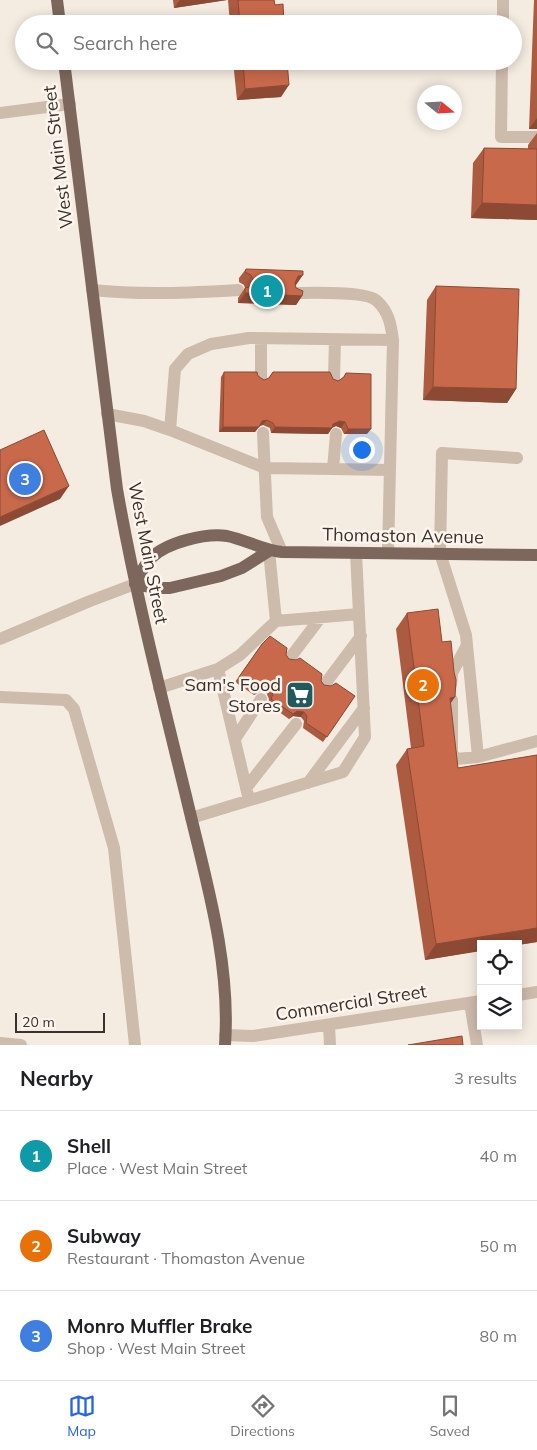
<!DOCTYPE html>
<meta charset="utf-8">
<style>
:root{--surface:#fff;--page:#f6f6f6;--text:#202124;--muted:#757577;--line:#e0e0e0;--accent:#2563eb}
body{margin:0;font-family:Mulish,sans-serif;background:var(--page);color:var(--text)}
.controls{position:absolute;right:15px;bottom:15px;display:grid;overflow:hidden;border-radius:0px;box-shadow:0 2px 12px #0003}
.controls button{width:45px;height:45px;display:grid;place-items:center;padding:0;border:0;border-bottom:1px solid var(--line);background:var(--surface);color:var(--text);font:25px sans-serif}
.compass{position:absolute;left:417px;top:85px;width:45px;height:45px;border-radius:50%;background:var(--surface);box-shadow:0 2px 12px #0003;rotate:108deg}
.scale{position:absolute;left:15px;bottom:12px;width:90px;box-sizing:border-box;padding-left:5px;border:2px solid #3b302b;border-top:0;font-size:14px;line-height:18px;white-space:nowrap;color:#3b302b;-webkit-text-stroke:4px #fbf5ee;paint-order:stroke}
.you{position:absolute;left:361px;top:449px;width:18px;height:18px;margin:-12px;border:4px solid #fff;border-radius:50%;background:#1a73e8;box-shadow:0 0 0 8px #1a73e833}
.badge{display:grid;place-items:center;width:32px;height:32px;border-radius:50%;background:var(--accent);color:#fff;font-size:16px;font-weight:700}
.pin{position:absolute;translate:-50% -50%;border:2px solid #fff;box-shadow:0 1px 5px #0006}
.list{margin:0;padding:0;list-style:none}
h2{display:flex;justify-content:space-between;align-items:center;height:65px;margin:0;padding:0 20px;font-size:21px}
h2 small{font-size:16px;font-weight:400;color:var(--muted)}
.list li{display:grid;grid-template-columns:32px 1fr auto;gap:15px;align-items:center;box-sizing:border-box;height:90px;padding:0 20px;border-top:1px solid var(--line)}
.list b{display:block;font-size:19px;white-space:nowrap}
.list p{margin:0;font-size:16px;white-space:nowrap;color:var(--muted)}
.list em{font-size:16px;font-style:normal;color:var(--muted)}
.icon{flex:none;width:28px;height:28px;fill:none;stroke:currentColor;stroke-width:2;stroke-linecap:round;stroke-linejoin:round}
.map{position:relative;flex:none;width:537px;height:1045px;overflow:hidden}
.search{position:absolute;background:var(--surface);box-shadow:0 2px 12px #0003;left:15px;right:15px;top:15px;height:55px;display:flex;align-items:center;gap:12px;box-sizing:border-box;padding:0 18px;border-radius:28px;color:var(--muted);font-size:19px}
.sheet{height:335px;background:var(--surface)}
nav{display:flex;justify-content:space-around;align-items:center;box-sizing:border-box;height:70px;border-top:1px solid var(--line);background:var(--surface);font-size:14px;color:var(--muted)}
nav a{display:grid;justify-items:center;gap:2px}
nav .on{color:var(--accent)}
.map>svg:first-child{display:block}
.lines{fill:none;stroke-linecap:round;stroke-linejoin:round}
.minor{stroke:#cdbbac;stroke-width:12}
.major{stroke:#7d675c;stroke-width:12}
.wall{fill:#ac5a40}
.shaded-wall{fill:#8c4a34}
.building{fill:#c8694b;stroke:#8c4a34}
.labels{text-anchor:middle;stroke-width:5;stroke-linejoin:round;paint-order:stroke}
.street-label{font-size:18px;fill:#3b302b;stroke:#fbf5ee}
.poi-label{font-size:18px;fill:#3b302b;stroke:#fbf5ee;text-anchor:end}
</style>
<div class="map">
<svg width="537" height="1045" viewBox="0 0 537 1045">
<rect width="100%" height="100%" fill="#f4ebe1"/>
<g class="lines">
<path class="minor" d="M503 24V0
M502 61 501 137H537
M0 113 70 104
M92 290C141 295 189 293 238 290
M296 293C312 293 367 291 377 301 389 312 391 325 393 340
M261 339V377
M334 378 335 340
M107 414 144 421 170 430 265 468 333 469
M170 430 175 369 188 354 211 344 249 338 393 340 388 553
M263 433 267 517 282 552
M336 434 333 469 390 470
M517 458 442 453 440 553 466 635 478 757 537 741
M269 551 276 621
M0 639 90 601 135 584
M290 658 321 617
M325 684 361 636
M451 685 452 673 467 645
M159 688 218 669
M0 697 66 700 74 709 114 848 135 1045
M452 700V753L456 759 478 757
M235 739 261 699
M308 783 364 708
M246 788 296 724
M249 800 218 669 240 655 276 621 359 614
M191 818 343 772 365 737 356 553
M518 995 537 992
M470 1003 477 1045
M329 1025 330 1045
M225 1035 253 1036 286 1031 481 1001
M0 1043 21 1045"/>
<path class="major" d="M57 0 60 24
M64 61 117 489C135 592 161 694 186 796 205 877 231 961 225 1045
M135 584C140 574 144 565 151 558 167 542 206 533 227 536 246 540 263 550 282 552L537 555
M135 584 156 588H170L221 576 242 568 269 551"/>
</g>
<path class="wall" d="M173 0H227L174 8Z
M228 0H274L275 5 284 24H230Z
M534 0H537V129H529Z
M233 61H287L281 97 237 100Z
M537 133V220L471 218 473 163 484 148 528 149V145Z
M246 269 296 285H295L296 288 302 296 296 305 238 303V298L245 288 244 285 239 282V278Z
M436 286 516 389 507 403 423 400 427 300Z
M224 372 258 376 264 380 268 379 273 372 333 379 338 381 342 379 346 373 367 434H344L341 428 336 426 332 428 328 434 271 433 270 428 263 425 259 426 255 432H219L221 377Z
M407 613 450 703 458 768 537 755V942L518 945V944L425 960 396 765 407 749 411 748 396 629Z
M262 644 286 655 289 659 321 681 324 685 355 696 323 742 303 728 304 721 301 717 293 716 289 719 268 704 269 699 266 692 261 691 254 695 235 682Z"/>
<path class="shaded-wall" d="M180 0H227L174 8Z
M289 85 281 97 237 100 245 89Z
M537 118V129H529Z
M482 203 537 205V220L471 218Z
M303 275 296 285 291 286 298 276Z
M245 293 302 296 296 305 238 303Z
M433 387 516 389 507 403 423 400Z
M267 420 263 425 258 426 262 421Z
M340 421 345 422 341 428 336 426 331 428H332L328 434 271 433 275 427 333 424Z
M223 427H259L255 432H219Z
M348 429H371L367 434H344Z
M69 486 60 499 0 526V517Z
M265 686 269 687 266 692 261 691 254 695 258 689Z
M455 697 444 713 450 698Z
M297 711 304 712 301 717 293 716 289 719 293 714Z
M537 928V942L518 945V944H481V951L425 960 436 944Z"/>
<path class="building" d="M238 0H274L275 5 283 4 284 24H240Z
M243 61H287L289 85 245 89Z
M484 148 537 149V205L482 203Z
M246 269 303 271V275L298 276 295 283 296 288 303 291 302 296 245 293V288L250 287 253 280 251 275 245 272Z
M436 286 519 289 516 389 433 387Z
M224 372H257L258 376 264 380 269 378 273 372H330L333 379 338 381 344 377 346 373 371 374V429H348L345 422 340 421 333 424 332 428 275 427 273 423 267 420 262 421 259 427H223Z
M44 430 69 486 0 517V450Z
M438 609 442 642 451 641 454 672 456 680 455 697 450 698 458 768 537 755V928L436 944 407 749 424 746 407 613Z
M270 636 287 648 286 655 289 659 296 660 300 658 322 674 321 681 324 685 331 686 336 683 355 696 327 737 306 723 307 716 304 712 297 711 293 714 271 699 273 694 269 687 265 686 258 689 239 677 262 644Z
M462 1036 463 1045H408Z"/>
<defs>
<symbol id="supermarket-square" viewBox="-11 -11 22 22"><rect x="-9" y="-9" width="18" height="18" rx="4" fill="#1f5a5e" stroke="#fbf5ee"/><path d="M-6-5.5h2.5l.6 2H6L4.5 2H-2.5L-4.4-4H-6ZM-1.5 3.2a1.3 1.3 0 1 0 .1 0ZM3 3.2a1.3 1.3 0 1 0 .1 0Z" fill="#fff"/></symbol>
</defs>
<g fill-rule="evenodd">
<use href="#supermarket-square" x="284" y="679" width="32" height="32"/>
</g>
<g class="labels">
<g class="street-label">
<text transform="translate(58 157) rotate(-97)" y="6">West Main Street</text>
<text transform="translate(403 536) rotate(1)" y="6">Thomaston Avenue</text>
<text transform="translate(148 553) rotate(79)" y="6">West Main Street</text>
<text transform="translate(351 1003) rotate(-9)" y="6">Commercial Street</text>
</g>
<g class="poi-label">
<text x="281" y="691">Sam's Food<tspan x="281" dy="21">Stores</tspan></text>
</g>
</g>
</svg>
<div class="controls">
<button><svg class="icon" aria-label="locate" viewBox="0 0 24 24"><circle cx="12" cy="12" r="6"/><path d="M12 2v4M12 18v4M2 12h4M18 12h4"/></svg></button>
<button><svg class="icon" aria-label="layers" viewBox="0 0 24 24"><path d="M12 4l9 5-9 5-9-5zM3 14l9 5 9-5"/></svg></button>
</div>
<svg class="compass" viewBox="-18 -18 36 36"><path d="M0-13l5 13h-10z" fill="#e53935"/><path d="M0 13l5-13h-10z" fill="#757577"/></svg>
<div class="scale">20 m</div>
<div class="you"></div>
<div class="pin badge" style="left:267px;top:291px;background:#0f9aa8">1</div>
<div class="pin badge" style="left:423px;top:685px;background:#e8710a">2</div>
<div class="pin badge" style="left:25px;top:479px;background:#3f7fe0">3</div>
<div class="search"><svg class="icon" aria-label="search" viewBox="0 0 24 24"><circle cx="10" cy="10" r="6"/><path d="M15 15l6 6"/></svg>Search here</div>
</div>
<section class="sheet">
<h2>Nearby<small>3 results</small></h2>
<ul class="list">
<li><span class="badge" style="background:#0f9aa8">1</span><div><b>Shell</b><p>Place · West Main Street</p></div><em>40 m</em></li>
<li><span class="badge" style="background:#e8710a">2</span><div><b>Subway</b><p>Restaurant · Thomaston Avenue</p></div><em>50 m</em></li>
<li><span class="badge" style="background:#3f7fe0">3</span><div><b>Monro Muffler Brake</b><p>Shop · West Main Street</p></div><em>80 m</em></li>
</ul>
</section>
<nav>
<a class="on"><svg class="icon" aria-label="map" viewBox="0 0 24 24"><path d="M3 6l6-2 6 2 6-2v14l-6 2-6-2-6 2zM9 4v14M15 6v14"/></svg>Map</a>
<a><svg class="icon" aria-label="directions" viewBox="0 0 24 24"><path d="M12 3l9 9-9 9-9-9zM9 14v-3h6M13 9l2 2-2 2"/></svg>Directions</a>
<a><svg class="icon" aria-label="saved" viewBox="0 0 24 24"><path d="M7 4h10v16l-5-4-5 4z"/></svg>Saved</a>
</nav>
